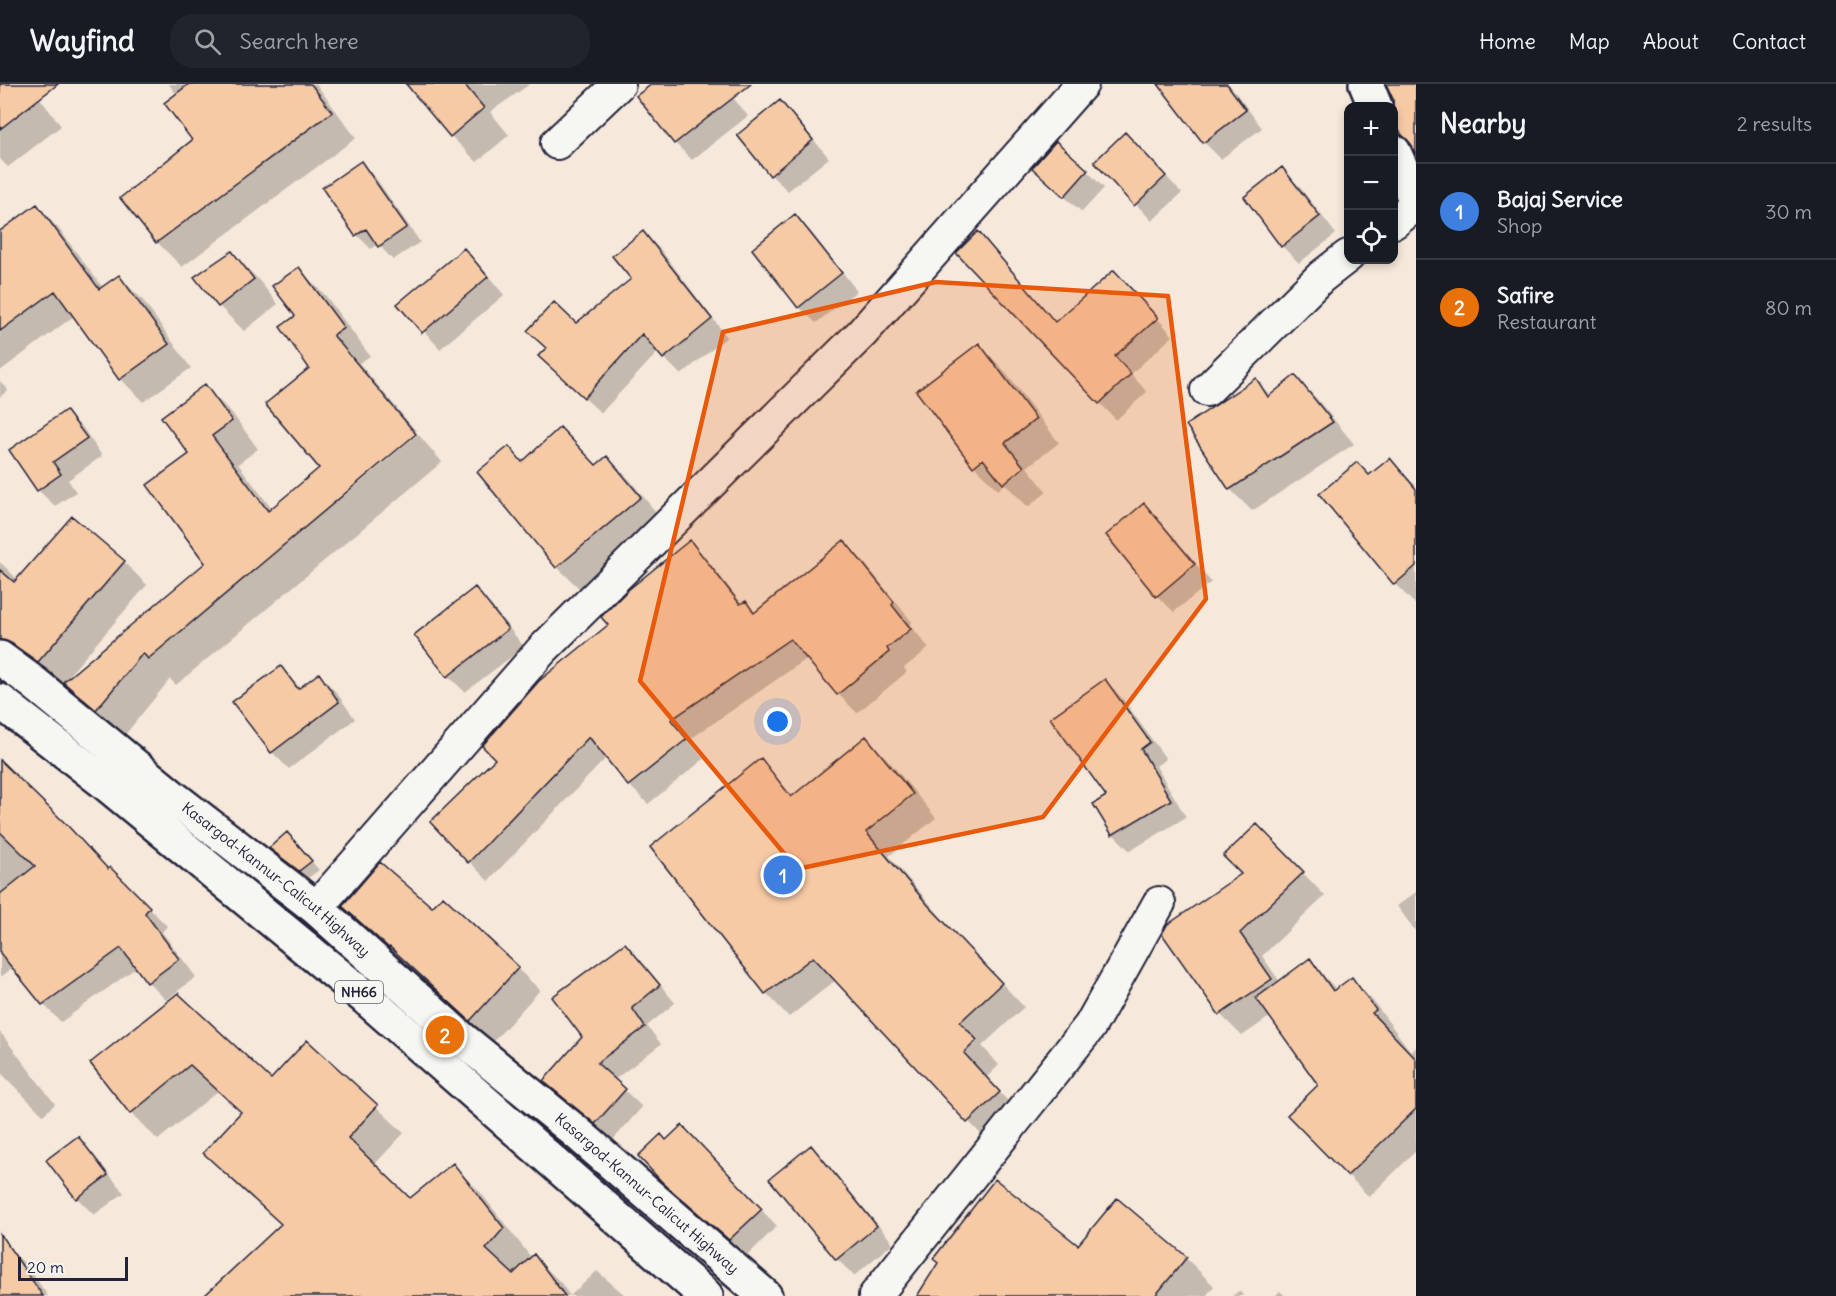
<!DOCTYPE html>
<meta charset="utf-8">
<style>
:root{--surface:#171b24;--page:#20242c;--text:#f1f3f6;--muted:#9ea1a6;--line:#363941;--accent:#d93025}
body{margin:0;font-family:Delius,sans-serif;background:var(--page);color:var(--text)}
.controls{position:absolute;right:18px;top:18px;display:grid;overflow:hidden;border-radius:12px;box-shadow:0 3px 9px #0003}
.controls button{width:54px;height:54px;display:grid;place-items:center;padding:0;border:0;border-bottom:2px solid var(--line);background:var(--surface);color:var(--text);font:30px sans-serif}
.scale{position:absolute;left:18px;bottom:15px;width:110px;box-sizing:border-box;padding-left:6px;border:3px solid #22223b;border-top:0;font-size:16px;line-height:21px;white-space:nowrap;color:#22223b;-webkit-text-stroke:4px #f6f6f2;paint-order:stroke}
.you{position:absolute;left:778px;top:638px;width:21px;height:21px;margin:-15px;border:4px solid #fff;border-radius:50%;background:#1a73e8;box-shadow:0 0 0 9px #1a73e833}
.badge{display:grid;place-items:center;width:39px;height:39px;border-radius:50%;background:var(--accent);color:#fff;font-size:20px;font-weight:700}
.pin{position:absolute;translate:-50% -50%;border:3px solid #fff;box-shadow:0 2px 6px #0006}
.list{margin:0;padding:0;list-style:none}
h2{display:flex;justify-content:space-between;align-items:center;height:78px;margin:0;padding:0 24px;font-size:26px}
h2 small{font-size:20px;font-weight:400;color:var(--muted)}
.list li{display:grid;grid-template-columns:39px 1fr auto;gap:18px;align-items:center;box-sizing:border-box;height:96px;padding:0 24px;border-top:2px solid var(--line)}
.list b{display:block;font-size:22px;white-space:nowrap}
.list p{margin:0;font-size:20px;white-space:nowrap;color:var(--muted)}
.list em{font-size:20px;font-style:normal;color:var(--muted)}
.icon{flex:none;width:33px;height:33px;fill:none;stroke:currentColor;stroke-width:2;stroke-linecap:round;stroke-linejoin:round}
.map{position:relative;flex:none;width:1416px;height:1212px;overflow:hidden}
header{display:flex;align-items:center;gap:36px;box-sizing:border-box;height:84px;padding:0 30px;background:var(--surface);border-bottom:2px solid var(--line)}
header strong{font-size:28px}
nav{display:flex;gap:33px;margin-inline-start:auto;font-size:21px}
.search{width:420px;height:54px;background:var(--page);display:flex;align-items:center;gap:15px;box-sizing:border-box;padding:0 21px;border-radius:24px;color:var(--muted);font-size:22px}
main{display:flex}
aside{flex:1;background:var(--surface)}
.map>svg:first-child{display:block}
.shadow{fill:#0003}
.building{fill:#f7caa6;stroke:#22223b;stroke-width:1.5}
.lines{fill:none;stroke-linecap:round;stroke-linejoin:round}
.street-casing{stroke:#22223b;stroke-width:36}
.secondary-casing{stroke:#22223b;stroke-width:38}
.highway-casing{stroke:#22223b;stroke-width:38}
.street{stroke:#f6f6f2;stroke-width:32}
.secondary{stroke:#f6f6f2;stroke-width:33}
.highway{stroke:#f6f6f2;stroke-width:33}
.marked{fill:#e8590c;fill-opacity:0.2;stroke:#e8590c;stroke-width:4.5;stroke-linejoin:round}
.labels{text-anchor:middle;stroke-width:5;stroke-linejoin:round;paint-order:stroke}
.shield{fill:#f6f6f2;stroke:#626272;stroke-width:1.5}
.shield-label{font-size:14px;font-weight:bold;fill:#22223b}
.street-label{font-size:15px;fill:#22223b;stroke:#f6f6f2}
</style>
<header>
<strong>Wayfind</strong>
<div class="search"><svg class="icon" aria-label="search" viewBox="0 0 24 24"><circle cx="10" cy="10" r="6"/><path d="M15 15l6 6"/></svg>Search here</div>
<nav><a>Home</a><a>Map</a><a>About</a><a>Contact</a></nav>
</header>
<main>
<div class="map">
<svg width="1416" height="1212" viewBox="0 0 1416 1212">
<rect width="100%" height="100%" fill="#f6e9db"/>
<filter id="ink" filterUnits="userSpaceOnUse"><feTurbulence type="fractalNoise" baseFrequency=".0167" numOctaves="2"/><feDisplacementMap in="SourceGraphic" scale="12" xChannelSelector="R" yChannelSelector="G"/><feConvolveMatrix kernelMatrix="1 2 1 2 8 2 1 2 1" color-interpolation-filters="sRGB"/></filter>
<g filter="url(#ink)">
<path class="shadow" d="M0 0H29L61 42 8 83 0 75Z
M169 0H316L356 54 182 183 157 158 194 57 177 11Z
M407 0H530L490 28 509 51 477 78 451 52Z
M654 0H722L748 32 692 76 675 59Z
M1178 0H1229L1262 44 1221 75 1204 58Z
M780 18 796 35 829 74 788 107 771 91Z
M1142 67 1182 109 1152 137 1096 78Z
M361 79 375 93 420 158 393 176 378 160 371 165 357 151 324 105Z
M1282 85 1299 102 1336 150 1299 179 1282 162Z
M1087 87 1104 104 1082 128 1051 101Z
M37 122 59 145 103 204 119 193 142 215 191 284 143 318 121 295 74 232 0 287V149Z
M795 132 812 149 857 207 816 239 799 223Z
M643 149 660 165 727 253 681 291 658 268 601 329 557 289 547 265 633 196Z
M978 150 995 166 1056 239 1131 204 1173 252 1131 290 1147 308 1116 336 958 169Z
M464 166 481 183 504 211 440 265 400 220Z
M232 169 257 194 278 220 244 247 219 222Z
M299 185 326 212 370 272 359 279 416 347 343 409V413L418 350 442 378 176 601 170 595 124 652 92 625 64 597 61 600 0 569V478L18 496 72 434 124 478 147 501 64 597 65 598 207 479 191 370 204 302 232 329 258 365 238 380 272 425 321 385 311 284 297 233Z
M979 261 1003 285 1059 359 1027 383 1047 408 1028 423 1005 400 998 406 974 382Z
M1295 293 1317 315 1354 360 1252 427 1230 405 1255 296 1271 312Z
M0 297 8 306 0 313Z
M66 328 83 344 102 372 68 396 76 408 55 422 38 406Z
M509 364 524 379 596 382 607 374 630 396 663 437 580 505 557 483Z
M1390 376 1416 402V521L1395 500 1370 393Z
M1144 421 1161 438 1211 498 1174 528 1157 512Z
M689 458 708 477 743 521 745 519 756 530 844 458 863 477 912 538 910 541 929 564 904 584 907 588 857 629 838 610 808 574 689 656 704 675 648 720 629 701 607 673 488 797 432 738 497 675 610 541Z
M475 505 492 522 524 563 465 608 448 592Z
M281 584 301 605 319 591 336 608 355 635 289 685 272 668Z
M1105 597 1122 614 1166 675 1156 682 1186 733 1130 767 1113 750 1108 713Z
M866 654 890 678 936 734 889 772 952 846 1024 923 982 962 999 981 986 994 1023 1033 992 1062 836 896 789 933 766 909 652 764 761 676 794 713Z
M0 678 108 786 110 785 167 842 162 848 196 893 166 916 148 898 137 883 61 938 43 920 13 883 0 893Z
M295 758 319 786 308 794 271 764Z
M1279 764 1325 812 1262 872 1280 898 1309 876 1337 906 1352 895 1373 917 1411 968 1416 963V1067L1369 1113 1290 1031 1320 1001 1271 932 1242 952 1220 930 1164 850Z
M1416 808V848L1397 822Z
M443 814 540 906 493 958 413 884 412 885 366 844 344 822 432 825Z
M625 861 642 878 675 919 647 942 661 960 614 996 642 1023 613 1056 562 1014 545 997 583 953Z
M178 911 271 997 307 958 404 1049 374 1081 410 1116 453 1081 480 1108 530 1172 523 1180 525 1181 534 1172 561 1199 570 1212 597 1187 626 1212H215L282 1141 205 1069 242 1029 218 1007 158 1056 131 1029Z
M0 948 55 1020 43 1031 0 988Z
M78 1054 94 1071 124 1109 94 1131 77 1114 48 1077Z
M698 1060 777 1142 747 1172 683 1116 665 1099Z
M811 1063 827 1080 893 1159 854 1192 837 1175Z
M1117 1116 1186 1174 1214 1202 1206 1212H918L1078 1163Z
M6 1161 27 1182 48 1212H0V1166Z
M1239 1207 1244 1212H1232Z
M1280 1207 1285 1212H1275Z"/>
<path class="building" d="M0 0H58L0 45Z
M189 0H311L332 28 156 159 120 114 192 56 164 19Z
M406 0H464L484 24 450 53Z
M652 0H751L674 60 636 12Z
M1158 0H1227L1246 26 1203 59Z
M1386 0H1416V71L1411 60 1402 51 1394 36 1393 15Z
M780 16 813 56 770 92 737 51Z
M1125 48 1166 92 1134 122 1094 78Z
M1056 57 1088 86 1064 113 1032 84Z
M361 77 407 143 378 163 366 145 355 152 322 104Z
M1282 83 1320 132 1281 163 1244 113Z
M37 120 99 205 119 191 169 260 119 296 55 207 0 247V147Z
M795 130 842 189 798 224 752 165Z
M643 147 712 235 663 275 642 250 584 314 538 272 546 264 527 247 554 218 576 239 631 195 612 172Z
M978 147 1055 238 1114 186 1158 234 1115 272 1131 290 1099 320 956 169Z
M464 164 488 193 422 249 397 220Z
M232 167 254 195 218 223 194 193Z
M299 183 344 244 333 251 416 350 148 575 143 569 96 626 63 598 205 479 147 401 189 370 161 333 205 300 232 337 212 352 268 427 319 384 265 320 309 284 280 243 295 232 272 202Z
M979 259 1036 335 1005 359 1024 383 1003 400 983 375 973 383 916 307Z
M1295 291 1333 338 1229 406 1186 341 1256 294 1268 313Z
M66 326 87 354 53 378 61 390 37 407 9 366Z
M560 343 596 381 607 372 641 413 556 484 477 388 509 362 522 378Z
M1390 374 1416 405V482L1394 501 1319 410 1357 378 1369 391Z
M1144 419 1195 480 1156 513 1106 451Z
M72 432 125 477 38 578 11 559 0 556V486L14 498Z
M690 456 740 520 746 517 754 529 844 456 894 518 892 521 911 545 887 564 889 568 837 611 790 555 671 636 687 655 628 702 589 653 468 779 430 738 495 675 482 662 539 597 608 541 601 533 628 506Z
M475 503 508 545 447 593 414 551Z
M281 582 298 605 319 589 339 618 271 669 232 618Z
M1105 595 1150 658 1141 665 1171 716 1112 751 1093 720 1106 712 1050 634Z
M866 652 913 710 866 748 928 821 1002 899 960 938 977 956 964 969 1000 1008 967 1039 813 873 765 910 650 763 761 674 791 713Z
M0 676 68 742 108 785 110 783 150 823 145 829 179 875 147 899 121 864 42 921 0 869V810L35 782 0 748Z
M1257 740 1304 788 1240 849 1272 895 1219 931 1162 850 1167 841 1241 790 1223 772Z
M287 748 312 777 299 787 269 764Z
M380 778 432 823 443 812 519 883 470 937 390 863 389 864 342 822Z
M625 859 660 901 632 924 645 943 597 979 626 1005 595 1040 543 997 582 953 552 913Z
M1310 874 1333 907 1352 893 1376 926 1372 929 1416 975V1025L1347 1092 1287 1031 1318 1001 1256 914Z
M178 909 271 995 307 956 378 1021 348 1054 410 1114 453 1079 504 1144 486 1165 513 1190 534 1170 565 1212H204L281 1140 203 1069 241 1028 190 981 130 1030 90 979Z
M682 1041 762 1125 729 1156 664 1100 638 1072 661 1050 666 1056Z
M78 1052 108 1091 76 1115 46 1076Z
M811 1061 877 1142 836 1176 769 1095Z
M995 1095 1078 1161 1117 1114 1187 1173 1155 1212H917L938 1179 933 1175Z
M0 1150 43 1212H0Z"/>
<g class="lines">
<defs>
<path id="street" d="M557 59 619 0
M1394 138 1416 121
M1207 306 1321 193 1348 172
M316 824 542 566 862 249 1082 0
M875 1212 1090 942 1159 819"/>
<path id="secondary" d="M1366 0 1375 22
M1394 68 1416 117"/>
<g id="highway">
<path id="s1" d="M0 574 34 599 174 714 316 824 462 955 576 1048 765 1212"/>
<path d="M0 617 104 698 366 914 706 1212"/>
</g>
</defs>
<use href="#street" class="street-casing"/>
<use href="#secondary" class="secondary-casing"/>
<use href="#highway" class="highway-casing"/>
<use href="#street" class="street"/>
<use href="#secondary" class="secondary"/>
<use href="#highway" class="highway"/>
</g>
</g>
<path class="marked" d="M936 198 1168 212 1206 515 1043 733 797 785 640 597 723 248Z"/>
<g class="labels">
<rect class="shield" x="335" y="897" width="48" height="22" rx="4.5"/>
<g class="shield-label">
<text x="359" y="913">NH66</text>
</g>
<g class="street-label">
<text dy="5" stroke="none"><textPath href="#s1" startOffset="354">Kasargod-Kannur-Calicut Highway</textPath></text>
<text dy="5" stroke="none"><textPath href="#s1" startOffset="840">Kasargod-Kannur-Calicut Highway</textPath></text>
</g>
</g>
</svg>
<div class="controls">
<button>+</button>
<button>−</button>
<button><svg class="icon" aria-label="locate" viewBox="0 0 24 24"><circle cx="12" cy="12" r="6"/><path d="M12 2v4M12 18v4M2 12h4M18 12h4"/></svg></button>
</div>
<div class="scale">20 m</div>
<div class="you"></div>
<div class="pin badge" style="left:783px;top:791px;background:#3f7fe0">1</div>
<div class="pin badge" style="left:445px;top:951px;background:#e8710a">2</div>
</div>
<aside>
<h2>Nearby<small>2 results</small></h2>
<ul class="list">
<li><span class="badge" style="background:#3f7fe0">1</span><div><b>Bajaj Service</b><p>Shop</p></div><em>30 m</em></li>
<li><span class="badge" style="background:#e8710a">2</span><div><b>Safire</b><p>Restaurant</p></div><em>80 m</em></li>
</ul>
</aside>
</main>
